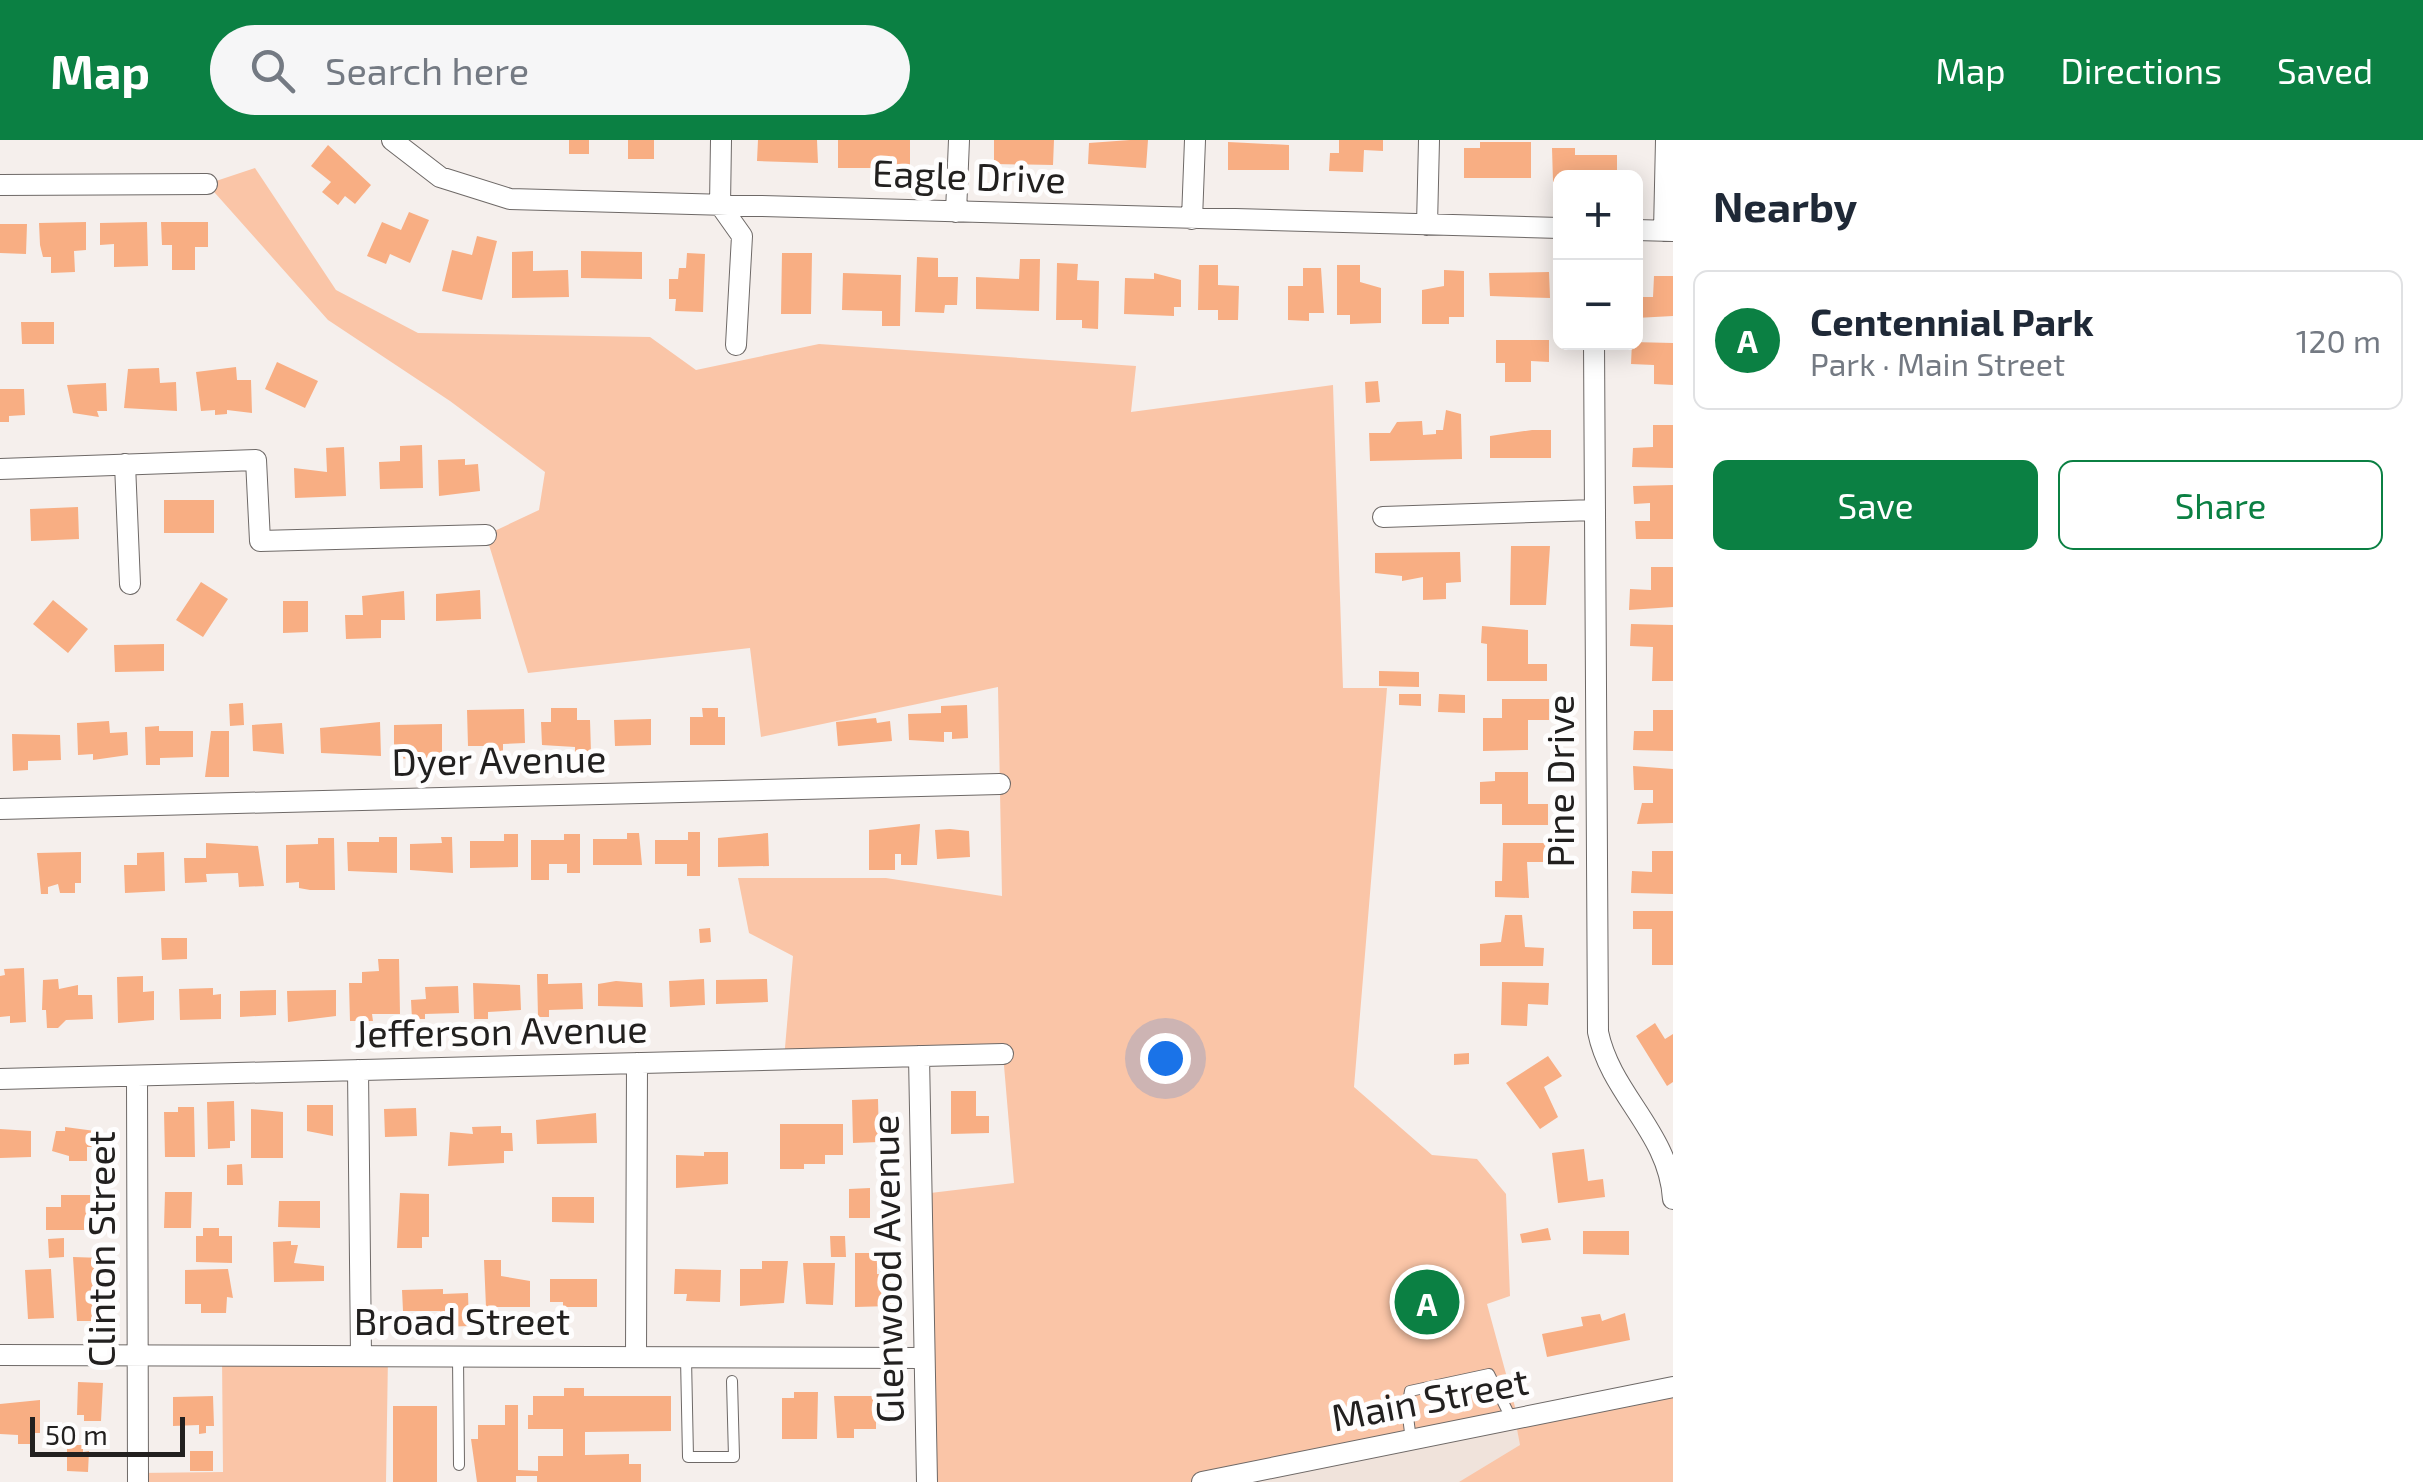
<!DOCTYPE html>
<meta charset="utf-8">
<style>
:root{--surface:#fff;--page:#f6f6f7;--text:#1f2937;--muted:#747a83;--line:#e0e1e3;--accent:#0b8043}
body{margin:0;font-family:"Exo 2",sans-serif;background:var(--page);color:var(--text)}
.controls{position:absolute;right:30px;top:30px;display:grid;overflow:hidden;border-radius:15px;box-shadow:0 5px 25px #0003}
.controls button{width:90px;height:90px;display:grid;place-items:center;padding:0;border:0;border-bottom:2px solid var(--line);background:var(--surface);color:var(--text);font:50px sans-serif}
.scale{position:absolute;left:30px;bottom:25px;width:155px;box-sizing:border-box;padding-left:10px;border:5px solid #22201f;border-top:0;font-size:28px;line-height:35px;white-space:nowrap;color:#22201f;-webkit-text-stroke:8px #fefdfd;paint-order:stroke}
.you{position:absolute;left:1165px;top:918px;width:35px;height:35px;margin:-25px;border:8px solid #fff;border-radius:50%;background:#1a73e8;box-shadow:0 0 0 15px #1a73e833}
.badge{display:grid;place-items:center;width:65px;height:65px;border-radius:50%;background:var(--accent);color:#fff;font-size:32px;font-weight:700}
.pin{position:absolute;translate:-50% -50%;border:5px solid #fff;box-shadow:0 2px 10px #0006}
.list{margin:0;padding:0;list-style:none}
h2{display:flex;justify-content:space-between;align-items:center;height:130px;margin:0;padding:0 40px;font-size:42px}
h2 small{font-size:32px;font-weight:400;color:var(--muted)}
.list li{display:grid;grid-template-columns:65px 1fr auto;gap:30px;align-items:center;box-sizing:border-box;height:140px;margin:0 20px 20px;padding:0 20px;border:2px solid var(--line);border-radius:15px}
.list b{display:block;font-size:38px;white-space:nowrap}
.list p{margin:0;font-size:32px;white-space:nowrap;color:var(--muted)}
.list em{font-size:32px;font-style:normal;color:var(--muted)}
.actions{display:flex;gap:20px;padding:30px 40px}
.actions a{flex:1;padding:22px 0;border:2px solid var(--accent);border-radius:15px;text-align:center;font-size:35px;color:var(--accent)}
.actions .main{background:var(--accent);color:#fff}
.icon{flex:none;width:55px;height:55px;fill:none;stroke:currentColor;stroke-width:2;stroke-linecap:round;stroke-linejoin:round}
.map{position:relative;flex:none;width:1673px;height:1342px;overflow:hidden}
header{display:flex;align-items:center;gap:60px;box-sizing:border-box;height:140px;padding:0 50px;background:var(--accent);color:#fff}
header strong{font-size:48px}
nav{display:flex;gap:55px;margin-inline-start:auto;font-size:35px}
.search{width:700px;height:90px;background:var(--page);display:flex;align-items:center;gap:25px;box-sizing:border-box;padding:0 35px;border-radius:55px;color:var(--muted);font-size:38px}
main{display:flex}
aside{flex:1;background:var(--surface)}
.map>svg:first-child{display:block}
.built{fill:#f0e3db}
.green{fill:#fac5a7}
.building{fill:#f8ae83}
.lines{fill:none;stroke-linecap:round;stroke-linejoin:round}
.lane-casing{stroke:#6e6967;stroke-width:12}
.street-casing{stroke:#6e6967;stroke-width:22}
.lane{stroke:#fff;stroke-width:10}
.street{stroke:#fff;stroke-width:20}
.labels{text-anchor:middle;stroke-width:10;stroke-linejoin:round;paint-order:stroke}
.street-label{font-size:38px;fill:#22201f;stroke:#fefdfd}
</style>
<header>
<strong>Map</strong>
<div class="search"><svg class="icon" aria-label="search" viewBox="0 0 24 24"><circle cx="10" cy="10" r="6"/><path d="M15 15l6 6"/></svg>Search here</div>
<nav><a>Map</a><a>Directions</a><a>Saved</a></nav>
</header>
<main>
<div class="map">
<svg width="1673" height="1342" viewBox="0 0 1673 1342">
<rect width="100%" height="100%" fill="#f5efec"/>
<path class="built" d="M1515 1279 1528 1342H1202Z"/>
<path class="green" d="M255 28 336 150 418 193 650 197 696 230 819 204 1136 226 1131 272 1333 245 1343 548H1387L1354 947 1432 1015 1477 1019 1506 1054 1510 1156 1487 1164 1518 1278 1673 1247V1342H1459L1520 1305 1515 1279 1202 1342H927L922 1054 1014 1043 1003 914 784 919 793 816 749 793 738 738H886L1002 756 998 547 761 597 750 508 528 533 486 395 539 370 545 332 450 261 328 180 207 44Z
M222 1216H388L386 1342H138V1333L223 1332Z"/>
<path class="building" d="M569 0H589V14H569Z
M628 0H654V19H628Z
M758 0H817L818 23 757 21Z
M838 0H910V27L881 23 882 28H838Z
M994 0H1054L1053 25 994 24Z
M1130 0H1148L1146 28 1088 24 1089 3Z
M1339 0H1383V11L1364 10 1363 32 1329 31 1330 13H1339Z
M1228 2 1289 5V30H1228Z
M1480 2H1531V38H1464V8H1480Z
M328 5 371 45 355 64 345 56 338 65 322 52 331 42 311 26Z
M1552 8H1575V15H1617V38H1560V42H1553Z
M409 72 429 80 410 123 390 114 386 124 367 116 382 82 401 90Z
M86 82V110L74 111 75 132 51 133V117H43L40 105 39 83Z
M147 82 148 126 114 127V104L100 105V83Z
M161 82H208V107H195V130H172V105H162Z
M0 84H27L26 114 0 113Z
M477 96 497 101 482 160 442 151 452 110 472 115Z
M533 111V131L568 130 569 157 512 158V112Z
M581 111 642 112V139L581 138Z
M687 113 705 114 703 172 675 171 676 159H669V139H678L679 128H686Z
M782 113H812L811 174H781Z
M917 117 938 118V137H958L957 165H945L944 173 915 172Z
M1020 119H1040L1039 171 976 169V137L1019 139Z
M1057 123 1078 124 1077 140 1099 141 1098 189 1082 188V180H1056Z
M1199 125H1218V145L1239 146 1238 180H1218V170H1198Z
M1337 125H1360V142L1381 148V183L1350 184V175H1337Z
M1303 128H1321L1324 173H1309V181L1288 180V146H1303Z
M1444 130 1464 131V177H1449V184H1422V150L1444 146Z
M1549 132 1550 158 1490 156 1489 133Z
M843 133 901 135 900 186H882V171L842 170Z
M1154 133 1181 140V167H1174V176L1124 174 1125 138 1154 139Z
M1654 136H1673V176L1636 178V157H1653Z
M21 182H54V204H22Z
M1496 200H1549V222L1531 221V242H1505V223H1496Z
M1632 202 1673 203V245L1654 244V225L1631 224Z
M277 222 318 241 305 268 265 249Z
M236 227 237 240H251L252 273 227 270V274L215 275V270L201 271 196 232Z
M159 228 160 243 176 242 177 271 124 268 128 229Z
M1378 241 1380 262 1366 263 1365 242Z
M106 243 107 271H97L99 277 73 273 67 245Z
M0 249H24L25 275 9 276V282H0Z
M1446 270 1461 274 1462 319 1370 321 1369 293H1390L1397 282 1422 281 1423 295 1436 294V290H1443Z
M1653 285H1673V328L1632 327 1633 308 1653 307Z
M1532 290H1551V318H1490V296Z
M422 305 423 348 380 349 379 322 400 321V306Z
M344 307 346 356 295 358 294 328 327 332 326 308Z
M465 319V325L478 324 480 351 439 356 438 320Z
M1673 345V399H1636L1635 381H1650V363L1634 364 1633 346Z
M164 360H214V393H164Z
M78 367 79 399 31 401 30 369Z
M1511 406H1550L1546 465H1510Z
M1460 412 1461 442 1446 443V459L1423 460V437L1402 441V436L1375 433V413Z
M1651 427H1673V467L1629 470 1630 449 1651 450Z
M201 442 228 459 203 497 176 480Z
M480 450 481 479 436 481V454Z
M404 451 405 480H381V498L346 499 345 475H363L362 456Z
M53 460 88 489 68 513 33 484Z
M283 461H308V492L283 493Z
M1631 484 1673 485V541H1652L1653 507 1630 506Z
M1482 486 1528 490V524H1547V541H1487V504L1481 503Z
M164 504V531L115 532 114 505Z
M1379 531 1419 532V547L1379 546Z
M1399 554H1421V566L1399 565Z
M1439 554 1465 555V573L1438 572Z
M1502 559H1549V580H1528V610L1483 611V578H1502Z
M243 563 244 585 230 586 229 564Z
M967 565 968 598 952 599V592H944V602L909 600 908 574 941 573V566Z
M551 568H577V580H590L591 613H575V607L542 605 541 582H551Z
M702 568H718V577H725V605H690V577H703Z
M524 569 525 603 503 604V612L491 613V606H468L467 570Z
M1653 570H1673V611L1633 610 1634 591H1653Z
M876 578 877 583 890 581 892 601 838 606 836 582Z
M651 579V605L615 606 614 580Z
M109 581 110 593 127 592 128 615 93 620V614L78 615 77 583Z
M380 582 381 616 321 613 320 588Z
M282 583 284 614 253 611 252 585Z
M442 584V615H430V620L394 618V585Z
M159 586V591H193V617L160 618V625H146L145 587Z
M211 591H229V637H205Z
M12 594 60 595 61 620 28 621V630L13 631Z
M1633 626 1673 629V683L1637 684 1642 663H1653V650H1634Z
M1495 632H1528V664H1548V685H1502V664H1480V642L1495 641Z
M920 684 917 725H901V714H895V730H869V690Z
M950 689 969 691 970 717 937 719 935 690Z
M688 692H700V736H687V724H655V700H688Z
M627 693H639L642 725H593V699H627Z
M768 693 769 726 718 727V698Z
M504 694H518V727L470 728V701H504Z
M564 694H580V733H567V724H549V740H531V700H564Z
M379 697H397V733L348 731 347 702H379Z
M441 697H452L453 733 410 730V704L442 703Z
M318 698H334L335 750H310L299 748V742L286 743V705L318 704Z
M206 703 258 706 264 746 239 747 238 733 206 734 207 742 185 743 184 718H206Z
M1503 703H1546V722H1527L1529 758 1495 757V741H1502Z
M1652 711H1673V754L1631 753 1632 731 1652 732Z
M81 712V743H75V753H60L58 744 48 747V754H41L37 713Z
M164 712 165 751 125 753 124 725H137V713Z
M1633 771H1673V825H1652V789H1633Z
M1505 775H1522L1525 807 1544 808 1543 826H1480V804L1501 802Z
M710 788 711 802 700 803 699 789Z
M161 798H187V819L162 820Z
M378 819H399L400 874H372L373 881H350L349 843H362V832L379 831Z
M24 828 26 882 10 883V876L0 877V836L5 835 4 829Z
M537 834H548V844L582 843 583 869 549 870V877H538Z
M143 836V852L154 851V880L118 883 117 837Z
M58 839 59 849 78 845V855H92L93 879 66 880 58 888H47L46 870H42L43 840Z
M704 839 705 865 670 867 669 841Z
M767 839 768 862 716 864V840Z
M616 841 642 843 643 867 598 866V844Z
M1502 842 1549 843 1548 865 1528 864 1527 886 1501 885Z
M473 843 520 845 521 870 488 872V879H474Z
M458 846 459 873 425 874V879H412L411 860 426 859 425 847Z
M213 848V855L221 854V879L180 880 179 849Z
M276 850V875L240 877V851Z
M336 850V876L288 882 287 851Z
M1655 883 1665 899 1673 894V942L1667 946 1636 896Z
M1469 913V924L1454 925V914Z
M1548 916 1562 936 1544 947 1558 977 1540 989 1506 943Z
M951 951H976V976H989V993L951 994Z
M878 959 879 1002 853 1003 852 960Z
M234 961 235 1001H230V1008L208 1009 207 962Z
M307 965H333V996L307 991Z
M178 967H194L195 1017H165L164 972H178Z
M416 968 417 996 385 997 384 969Z
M251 969 283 972V1018H251Z
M596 973 597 1003 537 1004 536 980Z
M780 984H843V1015H825V1024H804V1029H780Z
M501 986V993H512L513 1011H504V1023L448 1026 450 992 473 994 472 987Z
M65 987 95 991V1007H87V1021H69V1016L52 1011 56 991H65Z
M0 989 31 991V1017L0 1018Z
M1584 1009 1588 1041 1603 1039 1605 1057 1558 1063 1552 1013Z
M704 1012H728V1044L676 1048V1015L704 1016Z
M242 1024 243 1045H227V1025Z
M870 1048V1078H849V1049Z
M165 1052H192L191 1088H164Z
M400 1053 429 1054V1097H422V1108H397Z
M61 1055H90V1090H46V1067H61Z
M552 1057H594V1083L552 1082Z
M279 1061H320V1088L278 1087Z
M203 1088H219V1096H232V1123L196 1122V1096H203Z
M1548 1088 1551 1100 1522 1103 1520 1094Z
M1583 1091H1629V1115L1583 1114Z
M830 1096H845L846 1117H831Z
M64 1098V1117L49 1118 48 1099Z
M291 1101V1105H298L294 1123 324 1126V1141L274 1142 273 1102Z
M855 1113H877V1134L891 1135V1166L855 1167Z
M73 1117 103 1118 102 1141 106 1142 102 1181H77Z
M484 1120H501V1136L530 1141V1167H486Z
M762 1121H788L784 1163 740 1166V1129H762Z
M803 1123H835L833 1165 806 1164Z
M51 1129 54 1178 28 1179 25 1130Z
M228 1129 233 1158 227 1157 226 1173H201V1164H185V1130Z
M675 1129 721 1130 720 1162 686 1161 687 1154H674Z
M550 1139H597V1167H563V1162H550Z
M443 1149V1154L468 1153 469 1186 441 1187 440 1171H403L402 1150Z
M1625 1173 1630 1200 1547 1217 1542 1194 1583 1186 1581 1177 1600 1174 1602 1181Z
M78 1242 103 1243 101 1281H84V1275H77Z
M564 1248H584V1256H671V1291L585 1292V1315L629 1314V1324H641V1342H537V1336H516V1342H477L471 1299H478V1285H505V1265H518V1330L538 1331V1316H563V1289H528V1275H533V1256H564Z
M794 1252H818L817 1299H782V1258H794Z
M213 1256 214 1286H206V1293L199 1294V1285L173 1286V1257Z
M834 1256H876V1289H854V1298H837Z
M40 1260V1293H33V1304H18V1295L0 1294V1264Z
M393 1266H437V1342H393Z
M67 1305H83V1312L89 1311 88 1332 67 1331Z
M190 1311H213V1331H190Z"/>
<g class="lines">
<defs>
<path id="lane" d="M458 1217 459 1325
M686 1218 688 1317H734L732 1241
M1411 1300 1407 1269 1410 1251 1489 1234 1511 1278"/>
<path id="street" d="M392 0 440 37 510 59 1560 88
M721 0 720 65 742 96 736 205
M0 45 207 44
M956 72 959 0
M1192 79 1195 0
M1427 85 1429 0
M1636 90 1673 91
M1664 91 1666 0
M1594 202 1598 892C1611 955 1669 992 1673 1059
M125 324 130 444
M0 329 256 320 260 401 486 395
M1383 377 1595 370
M0 669 1000 644
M919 916 927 1342
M358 930 361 1216
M137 936 138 1342
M0 939 1003 914
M0 1215 924 1218
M636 1217 637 923
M1202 1342 1673 1247"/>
</defs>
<use href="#lane" class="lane-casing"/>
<use href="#street" class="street-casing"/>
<use href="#lane" class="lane"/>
<use href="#street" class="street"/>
</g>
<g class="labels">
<g class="street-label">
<text transform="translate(969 37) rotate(2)" y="13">Eagle Drive</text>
<text transform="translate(499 621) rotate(-1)" y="13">Dyer Avenue</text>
<text transform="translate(1561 641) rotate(-90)" y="13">Pine Drive</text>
<text transform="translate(501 892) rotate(-1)" y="13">Jefferson Avenue</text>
<text transform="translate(102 1109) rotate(-90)" y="13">Clinton Street</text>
<text transform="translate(888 1129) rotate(-91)" y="13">Glenwood Avenue</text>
<text x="462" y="1195">Broad Street</text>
<text transform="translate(1430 1260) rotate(-11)" y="13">Main Street</text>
</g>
</g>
</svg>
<div class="controls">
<button>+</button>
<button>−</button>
</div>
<div class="scale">50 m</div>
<div class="you"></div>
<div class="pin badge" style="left:1427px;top:1162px">A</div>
</div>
<aside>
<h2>Nearby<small></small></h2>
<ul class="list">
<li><span class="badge">A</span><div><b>Centennial Park</b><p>Park · Main Street</p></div><em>120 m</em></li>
</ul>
<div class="actions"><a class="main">Save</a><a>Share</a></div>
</aside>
</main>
